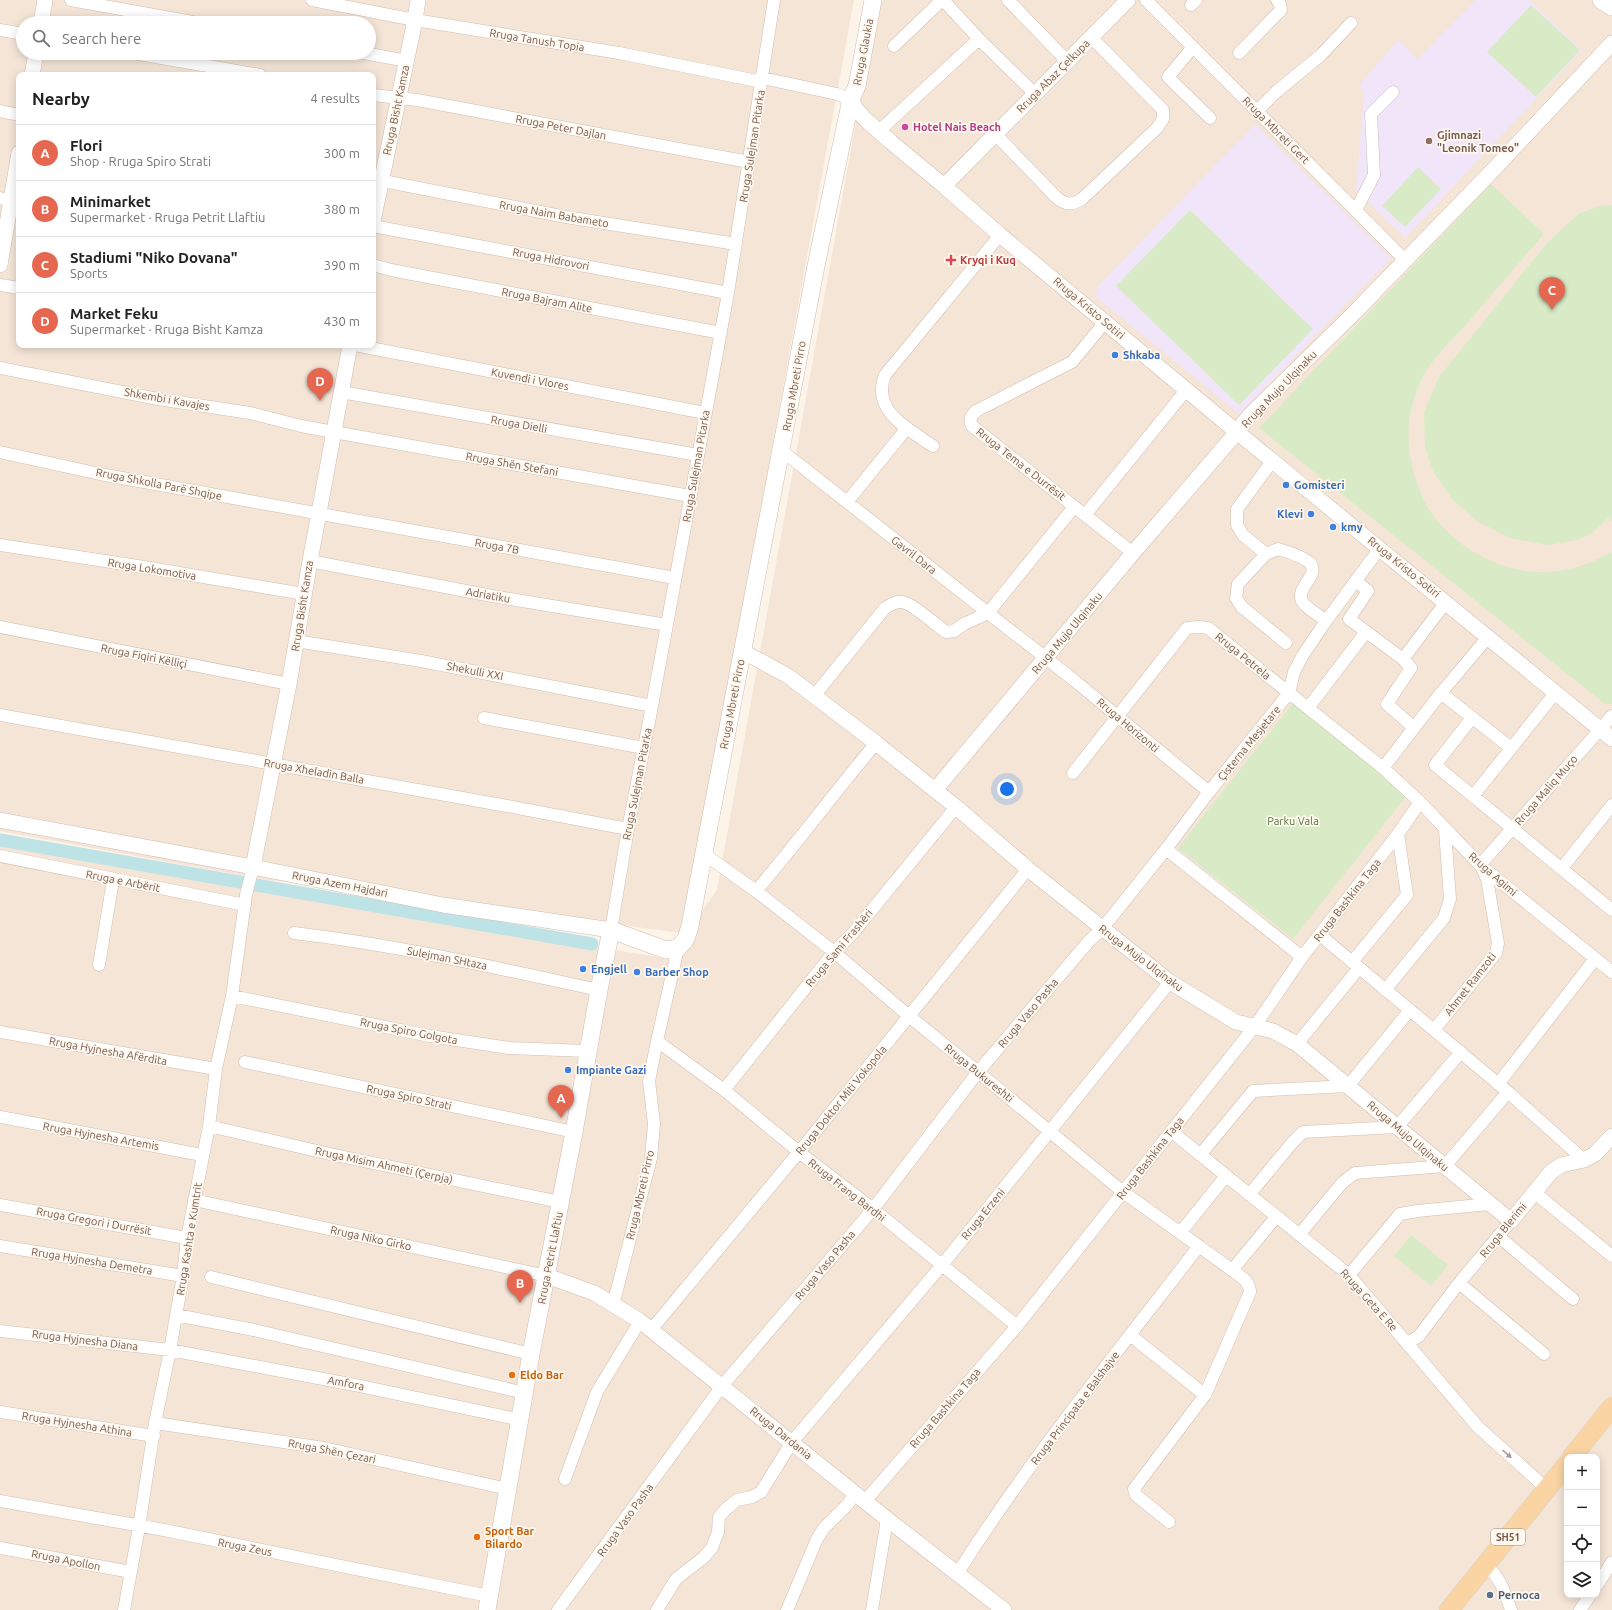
<!DOCTYPE html>
<meta charset="utf-8">
<style>
:root{--surface:#fff;--page:#f6f6f6;--text:#222;--muted:#767676;--line:#e0e0e0;--accent:#e5674f}
body{margin:0;font-family:Ubuntu,sans-serif;background:var(--page);color:var(--text)}
.controls{position:absolute;right:12px;bottom:12px;display:grid;overflow:hidden;border-radius:8px;box-shadow:0 2px 10px #0003}
.controls button{width:36px;height:36px;display:grid;place-items:center;padding:0;border:0;border-bottom:1px solid var(--line);background:var(--surface);color:var(--text);font:20px sans-serif}
.you{position:absolute;left:1007px;top:789px;width:14px;height:14px;margin:-10px;border:3px solid #fff;border-radius:50%;background:#1a73e8;box-shadow:0 0 0 6px #1a73e833}
.badge{display:grid;place-items:center;width:26px;height:26px;border-radius:50%;background:var(--accent);color:#fff;font-size:13px;font-weight:700}
.pin{position:absolute;translate:-50% -33px;filter:drop-shadow(0 1px 2px #0008)}
.pin::after{content:'';position:absolute;top:21px;width:14px;height:12px;background:inherit;clip-path:polygon(0 0,100% 0,50% 100%)}
.list{margin:0;padding:0;list-style:none}
h2{display:flex;justify-content:space-between;align-items:center;height:52px;margin:0;padding:0 16px;font-size:17px}
h2 small{font-size:13px;font-weight:400;color:var(--muted)}
.list li{display:grid;grid-template-columns:26px 1fr auto;gap:12px;align-items:center;box-sizing:border-box;height:56px;padding:0 16px;border-top:1px solid var(--line)}
.list b{display:block;font-size:15px;white-space:nowrap}
.list p{margin:0;font-size:13px;white-space:nowrap;color:var(--muted)}
.list em{font-size:13px;font-style:normal;color:var(--muted)}
.icon{flex:none;width:22px;height:22px;fill:none;stroke:currentColor;stroke-width:2;stroke-linecap:round;stroke-linejoin:round}
.map{position:relative;flex:none;width:1612px;height:1610px;overflow:hidden}
.search{position:absolute;background:var(--surface);box-shadow:0 2px 10px #0003;left:16px;top:16px;width:360px;height:44px;display:flex;align-items:center;gap:10px;box-sizing:border-box;padding:0 14px;border-radius:22px;color:var(--muted);font-size:15px}
.panel{position:absolute;background:var(--surface);box-shadow:0 2px 10px #0003;left:16px;top:72px;width:360px;height:276px;border-radius:8px}
.map>svg:first-child{display:block}
.residential{fill:#f4e5d7;fill-rule:evenodd}
.education{fill:#f0e5f9}
.green{fill:#d8ebc6}
.lines{fill:none;stroke-linecap:round;stroke-linejoin:round}
.canal{stroke:#bde3e7;stroke-width:13}
.minor-casing{stroke:#d1bdb0;stroke-width:13}
.tertiary-casing{stroke:#d1bdb0;stroke-width:16}
.secondary-casing{stroke:#d4bcae;stroke-width:18}
.primary-casing{stroke:#d9d1cd;stroke-width:20}
.minor{stroke:#fff;stroke-width:12}
.tertiary{stroke:#fff;stroke-width:15}
.secondary{stroke:#fff;stroke-width:17}
.primary{stroke:#fad4a2;stroke-width:19}
.oneway{fill:#ad9b94}
.hotel-dot{fill:#d1479c;stroke:#fff8ef;stroke-width:1.5}
.education-dot{fill:#8d6e63;stroke:#fff8ef;stroke-width:1.5}
.health-dot{fill:#e0444e;stroke:#fff8ef;stroke-width:1.5}
.shop-dot{fill:#3f7fe0;stroke:#fff8ef;stroke-width:1.5}
.food-dot{fill:#e8710a;stroke:#fff8ef;stroke-width:1.5}
.service-dot{fill:#5c6f8a;stroke:#fff8ef;stroke-width:1.5}
.labels{text-anchor:middle;stroke-width:3.5;stroke-linejoin:round;paint-order:stroke}
.shield{fill:#fff8ef;stroke:#a0897d;stroke-width:1}
.shield-label{font-size:10px;font-weight:bold;fill:#77594c}
.street-label{font-size:11px;fill:#77594c;stroke:#fff8ef}
.hotel-label{font-size:11px;font-weight:bold;fill:#b23c85;stroke:#fff8ef;text-anchor:start}
.education-label{font-size:11px;font-weight:bold;fill:#785e54;stroke:#fff8ef;text-anchor:start}
.health-label{font-size:11px;font-weight:bold;fill:#be3a42;stroke:#fff8ef;text-anchor:start}
.shop-label{font-size:11px;font-weight:bold;fill:#366cbe;stroke:#fff8ef;text-anchor:start}
.park-label{font-size:11px;fill:#547741;stroke:#fff8ef}
.food-label{font-size:11px;font-weight:bold;fill:#c56008;stroke:#fff8ef;text-anchor:start}
.service-label{font-size:11px;font-weight:bold;fill:#4e5e75;stroke:#fff8ef;text-anchor:start}
</style>
<div class="map">
<svg width="1612" height="1610" viewBox="0 0 1612 1610">
<rect width="100%" height="100%" fill="#fcf3e9"/>
<path class="residential" d="M0 0H854L683 933 261 879 0 831ZM23 23H369V53H23ZM19 75H373V345H19Z
M878 0H1594L1612 14V1610H0V844L668 959 717 890ZM1567 1457H1597V1595H1567Z"/>
<path class="education" d="M1475 0H1529L1582 50 1405 238 1356 190 1364 92 1359 85 1398 40 1418 59Z
M1255 124 1391 258 1239 414 1096 297 1097 287Z"/>
<path class="green" d="M1531 5 1580 50 1536 97 1487 52Z
M1418 167 1441 189 1405 227 1382 206Z
M1491 184 1544 234C1517 265 1490 296 1463 328 1451 341 1435 356 1426 371 1419 382 1414 398 1411 410 1406 430 1409 454 1414 473 1418 487 1424 503 1432 514 1461 554 1515 580 1564 570 1582 567 1597 560 1612 552V704H1605L1259 428Z
M1612 205V521L1608 518 1593 532 1578 540 1548 545 1510 538 1477 521 1452 499 1433 471 1425 447 1424 412 1439 377 1547 243 1580 213 1600 206Z
M1190 210 1313 329 1239 405 1116 286Z
M1293 703 1408 794 1293 939 1178 848Z
M1411 1235 1448 1265 1431 1286 1394 1256Z"/>
<g class="lines">
<path class="canal" d="M0 840 592 944"/>
<defs>
<path id="minor" d="M71 0 198 23
M312 0 415 20 619 53 762 82
M943 0 979 39 1035 94
M1008 0 1067 61
M1146 0 1405 260
M1191 5 1196 0
M0 30 23 34
M894 46 942 0
M1193 47 1168 77 1210 118
M133 53 260 75
M364 53 407 61
M1239 53 1281 10 1280 4 1277 0
M763 78 837 94 851 99
M373 95 417 100 749 162
M0 111 19 115
M1257 111 1276 92 1321 55 1351 23
M879 131 979 39
M995 134 1057 198C1066 205 1072 205 1082 199L1157 128 1163 119V110L1091 37
M373 179 566 217 736 244
M0 198 19 202
M1356 210 1374 175 1371 114 1393 92
M373 226 728 293
M373 265 391 270 721 333
M0 285 19 288
M1105 322 1072 362 976 411C971 416 969 419 972 426L1133 553
M355 345 705 413
M0 368 158 399 250 413 301 426 334 432 690 496
M341 392 698 455
M933 446C908 429 871 411 885 375L1000 235
M782 451 1075 681 1209 792
M0 452 100 474 675 578
M847 502 907 428
M1085 515 1187 389
M0 545 144 567 304 594
M1266 554 1243 535 1237 525V509L1273 460
M310 561 492 596 667 625
M1356 581 1368 591 1349 619 1403 659 1411 668 1387 704 1413 727
M0 627 289 684
M296 641 421 661 652 706
M1286 643 1242 607 1236 598 1238 584 1266 554 1278 549C1287 552 1301 555 1309 562 1322 575 1295 587 1302 601 1307 609 1319 615 1326 621
M1403 659 1446 602
M1441 693 1511 748
M814 696 885 608C890 605 895 601 902 602 912 603 936 625 946 632L954 631 964 624 988 613 1074 507
M1308 708 1366 632
M0 715 507 806 628 829
M484 718 644 748
M1472 718 1435 765 1612 910
M1383 768 1441 693 1488 637
M1073 773 1187 628 1199 627 1208 628 1383 768 1420 802 1480 865 1612 972
M1473 796 1556 692
M1166 849 1302 957
M704 854 756 891 834 952 909 1016 978 1072 1123 1192 1232 1270C1240 1276 1250 1281 1250 1292L1205 1395 1134 1489 1136 1495 1169 1522
M0 856 245 905
M1480 865 1612 716
M1562 868 1612 805
M756 891C797 843 835 792 876 743
M611 930 628 829 652 706 728 293 774 0
M294 933C397 945 497 968 599 990
M1320 935 1508 1092 1584 1160
M1352 962 1407 895 1398 834
M99 965 113 880
M1385 990 1444 918 1450 899 1445 830
M232 996 430 1036 509 1048 587 1051
M1434 1030 1496 953 1498 943 1487 879 1482 868
M0 1032 216 1069
M657 1041 724 1090 799 1152 873 1209 1017 1326
M1297 1044 1359 968
M245 1062 574 1132
M1498 1084 1595 959
M724 1090 834 952 853 933 956 807
M0 1117 202 1155
M209 1126 330 1154 560 1202
M1171 1131 1349 1275 1478 1427 1547 1489
M1200 1155 1253 1091 1348 1086 1410 1010
M1534 1192 1612 1256
M1249 1195 1292 1143 1303 1132 1397 1127 1461 1052
M194 1200 547 1276
M0 1205 187 1238
M1180 1233 1226 1176
M1299 1235 1342 1183 1355 1173 1445 1166 1508 1092
M1498 1236 1573 1299
M0 1246 183 1276
M1232 1270 1276 1217
M1349 1275 1400 1214 1417 1211 1490 1204
M211 1277 531 1354
M1459 1283 1544 1354
M613 1305 651 1158 654 1124 649 1081 657 1041 678 948
M176 1315 254 1330 525 1393
M651 1330 799 1152 1028 869
M0 1331 170 1350 360 1386 521 1420
M1130 1335 1205 1395
M1408 1343 1419 1336 1459 1283 1511 1221
M0 1412 154 1436
M155 1423 324 1448 508 1489
M565 1479 597 1392 640 1321
M0 1501 164 1530 489 1596
M865 1501 1017 1326 1123 1192 1255 1026 1302 957 1398 834 1420 802
M0 1548 131 1572
M1486 1565C1500 1578 1505 1592 1511 1610
M957 1574C1030 1459 1116 1354 1199 1246
M1597 1585 1612 1562
M124 1610 139 1527 155 1423 170 1350 183 1276 187 1238 209 1126 216 1069 232 996 246 895 253 867
M558 1610 722 1386 873 1209 978 1072 1089 941 1102 929 1166 849 1209 792 1289 693 1294 672 1303 655 1326 621 1380 548
M657 1610 676 1579 703 1558 712 1548 718 1532 719 1517 726 1509 737 1500 752 1497 761 1492 792 1442 942 1265 1170 982
M787 1610 817 1539 824 1528 848 1504 855 1493
M872 1610 887 1519
M1580 1610 1590 1595"/>
<path id="tertiary" d="M41 23 45 0
M32 75 36 53
M851 99 856 109 866 120 891 142 944 186 1000 235 1237 432 1612 739
M944 186 1128 0
M373 221 415 20 418 0
M0 265 19 153
M742 651 788 676 876 743 956 807 1028 869 1170 982 1236 1022 1273 1031 1297 1044 1511 1221 1551 1172 1561 1165 1584 1160 1595 1154 1612 1136
M935 790 1133 553 1237 432 1249 416 1354 313 1494 169 1612 43
M0 820 253 867 443 905 611 930
M253 867 289 684 310 561 350 345
M547 1276 594 1293 640 1321 887 1519 1004 1610"/>
<path id="secondary" d="M1601 0 1612 7
M487 1610 531 1354 574 1132 599 990 611 930 666 950 678 948 686 939 690 926 816 266 851 99 857 86 873 0"/>
<path id="primary" d="M1572 1457 1612 1407
M1449 1610 1567 1464"/>
</defs>
<use href="#minor" class="minor-casing"/>
<use href="#tertiary" class="tertiary-casing"/>
<use href="#secondary" class="secondary-casing"/>
<use href="#primary" class="primary-casing"/>
<use href="#minor" class="minor"/>
<use href="#tertiary" class="tertiary"/>
<use href="#secondary" class="secondary"/>
<use href="#primary" class="primary"/>
</g>
<defs><path id="oneway-solid" d="M-6-.8H1V-3.2L6.5 0L1 3.2V.8H-6Z"/></defs>
<use class="oneway" href="#oneway-solid" transform="translate(1507 1454) rotate(42)"/>
<circle class="hotel-dot" cx="905" cy="127" r="4"/>
<circle class="education-dot" cx="1429" cy="141" r="4"/>
<path class="health-dot" d="M949 254h4v4h4v4h-4v4h-4v-4h-4v-4h4z"/>
<g class="shop-dot">
<circle cx="1115" cy="355" r="4"/>
<circle cx="1286" cy="485" r="4"/>
<circle cx="1311" cy="514" r="4"/>
<circle cx="1333" cy="527" r="4"/>
<circle cx="583" cy="969" r="4"/>
<circle cx="637" cy="972" r="4"/>
<circle cx="568" cy="1070" r="4"/>
</g>
<g class="food-dot">
<circle cx="512" cy="1375" r="4"/>
<circle cx="477" cy="1537" r="4"/>
</g>
<circle class="service-dot" cx="1490" cy="1595" r="4"/>
<g class="labels">
<rect class="shield" x="1491" y="1529" width="34" height="16" rx="3"/>
<g class="shield-label">
<text x="1508" y="1541">SH51</text>
</g>
<g class="street-label">
<text transform="translate(537 40) rotate(9)" y="4">Rruga Tanush Topia</text>
<text transform="translate(863 52) rotate(-79)" y="4">Rruga Glaukia</text>
<text transform="translate(1053 76) rotate(-45)" y="4">Rruga Abaz Çelkupa</text>
<text transform="translate(396 110) rotate(-78)" y="4">Rruga Bisht Kamza</text>
<text transform="translate(561 127) rotate(11)" y="4">Rruga Peter Dajlan</text>
<text transform="translate(1276 130) rotate(45)" y="4">Rruga Mbreti Gert</text>
<text transform="translate(752 146) rotate(-81)" y="4">Rruga Sulejman Pitarka</text>
<text transform="translate(554 214) rotate(10)" y="4">Rruga Naim Babameto</text>
<text transform="translate(551 259) rotate(11)" y="4">Rruga Hidrovori</text>
<text transform="translate(547 300) rotate(11)" y="4">Rruga Bajram Alite</text>
<text transform="translate(1089 308) rotate(40)" y="4">Rruga Kristo Sotiri</text>
<text transform="translate(530 379) rotate(11)" y="4">Kuvendi i Vlores</text>
<text transform="translate(794 386) rotate(-80)" y="4">Rruga Mbreti Pirro</text>
<text transform="translate(1279 389) rotate(-46)" y="4">Rruga Mujo Ulqinaku</text>
<text transform="translate(167 399) rotate(10)" y="4">Shkembi i Kavajes</text>
<text transform="translate(519 424) rotate(10)" y="4">Rruga Dielli</text>
<text transform="translate(512 464) rotate(10)" y="4">Rruga Shën Stefani</text>
<text transform="translate(1021 464) rotate(38)" y="4">Rruga Tema e Durrësit</text>
<text transform="translate(696 466) rotate(-80)" y="4">Rruga Sulejman Pitarka</text>
<text transform="translate(159 484) rotate(11)" y="4">Rruga Shkolla Parë Shqipe</text>
<text transform="translate(497 546) rotate(10)" y="4">Rruga 7B</text>
<text transform="translate(914 555) rotate(38)" y="4">Gavril Dara</text>
<text transform="translate(1404 567) rotate(39)" y="4">Rruga Kristo Sotiri</text>
<text transform="translate(152 569) rotate(9)" y="4">Rruga Lokomotiva</text>
<text transform="translate(488 595) rotate(10)" y="4">Adriatiku</text>
<text transform="translate(302 606) rotate(-81)" y="4">Rruga Bisht Kamza</text>
<text transform="translate(1067 633) rotate(-50)" y="4">Rruga Mujo Ulqinaku</text>
<text transform="translate(144 656) rotate(11)" y="4">Rruga Fiqiri Këlliçi</text>
<text transform="translate(1243 656) rotate(39)" y="4">Rruga Petrela</text>
<text transform="translate(475 671) rotate(11)" y="4">Shekulli XXI</text>
<text transform="translate(732 704) rotate(-79)" y="4">Rruga Mbreti Pirro</text>
<text transform="translate(1128 725) rotate(40)" y="4">Rruga Horizonti</text>
<text transform="translate(1249 743) rotate(-51)" y="4">Çisterna Mesjetare</text>
<text transform="translate(314 771) rotate(10)" y="4">Rruga Xheladin Balla</text>
<text transform="translate(637 784) rotate(-79)" y="4">Rruga Sulejman Pitarka</text>
<text transform="translate(1546 790) rotate(-49)" y="4">Rruga Maliq Muço</text>
<text transform="translate(1493 874) rotate(41)" y="4">Rruga Agimi</text>
<text transform="translate(123 881) rotate(11)" y="4">Rruga e Arbërit</text>
<text transform="translate(340 884) rotate(11)" y="4">Rruga Azem Hajdari</text>
<text transform="translate(1347 900) rotate(-52)" y="4">Rruga Bashkina Taga</text>
<text transform="translate(839 948) rotate(-50)" y="4">Rruga Sami Frashëri</text>
<text transform="translate(447 958) rotate(11)" y="4">Sulejman SHtaza</text>
<text transform="translate(1141 958) rotate(37)" y="4">Rruga Mujo Ulqinaku</text>
<text transform="translate(1470 984) rotate(-52)" y="4">Ahmet Ramzoti</text>
<text transform="translate(1028 1013) rotate(-50)" y="4">Rruga Vaso Pasha</text>
<text transform="translate(409 1031) rotate(11)" y="4">Rruga Spiro Golgota</text>
<text transform="translate(108 1051) rotate(10)" y="4">Rruga Hyjnesha Afërdita</text>
<text transform="translate(979 1073) rotate(39)" y="4">Rruga Bukureshti</text>
<text transform="translate(409 1097) rotate(12)" y="4">Rruga Spiro Strati</text>
<text transform="translate(841 1100) rotate(-51)" y="4">Rruga Doktor Miti Vokopola</text>
<text transform="translate(101 1136) rotate(10)" y="4">Rruga Hyjnesha Artemis</text>
<text transform="translate(1408 1136) rotate(40)" y="4">Rruga Mujo Ulqinaku</text>
<text transform="translate(1150 1158) rotate(-52)" y="4">Rruga Bashkina Taga</text>
<text transform="translate(384 1165) rotate(12)" y="4">Rruga Misim Ahmeti (Çerpja)</text>
<text transform="translate(847 1190) rotate(38)" y="4">Rruga Frang Bardhi</text>
<text transform="translate(640 1195) rotate(-77)" y="4">Rruga Mbreti Pirro</text>
<text transform="translate(983 1214) rotate(-51)" y="4">Rruga Erzeni</text>
<text transform="translate(94 1221) rotate(10)" y="4">Rruga Gregori i Durrësit</text>
<text transform="translate(1503 1230) rotate(-51)" y="4">Rruga Blerimi</text>
<text transform="translate(371 1238) rotate(12)" y="4">Rruga Niko Girko</text>
<text transform="translate(189 1239) rotate(-81)" y="4">Rruga Kashta e Kumtrit</text>
<text transform="translate(550 1258) rotate(-79)" y="4">Rruga Petrit Llaftiu</text>
<text transform="translate(92 1261) rotate(9)" y="4">Rruga Hyjnesha Demetra</text>
<text transform="translate(825 1265) rotate(-50)" y="4">Rruga Vaso Pasha</text>
<text transform="translate(1369 1300) rotate(48)" y="4">Rruga Geta E Re</text>
<text transform="translate(85 1340) rotate(7)" y="4">Rruga Hyjnesha Diana</text>
<text transform="translate(346 1383) rotate(11)" y="4">Amfora</text>
<text transform="translate(945 1408) rotate(-49)" y="4">Rruga Bashkina Taga</text>
<text transform="translate(1075 1408) rotate(-53)" y="4">Rruga Principata e Balshajve</text>
<text transform="translate(77 1424) rotate(9)" y="4">Rruga Hyjnesha Athina</text>
<text transform="translate(781 1433) rotate(39)" y="4">Rruga Dardania</text>
<text transform="translate(332 1451) rotate(11)" y="4">Rruga Shën Çezari</text>
<text transform="translate(625 1520) rotate(-54)" y="4">Rruga Vaso Pasha</text>
<text transform="translate(245 1547) rotate(11)" y="4">Rruga Zeus</text>
<text transform="translate(66 1560) rotate(11)" y="4">Rruga Apollon</text>
</g>
<g class="hotel-label">
<text x="913" y="131">Hotel Nais Beach</text>
</g>
<g class="education-label">
<text x="1437" y="139">Gjimnazi<tspan x="1437" dy="13">"Leonik Tomeo"</tspan></text>
</g>
<g class="health-label">
<text x="960" y="264">Kryqi i Kuq</text>
</g>
<g class="shop-label">
<text x="1123" y="359">Shkaba</text>
<text x="1294" y="489">Gomisteri</text>
<text x="1303" y="518" text-anchor="end">Klevi</text>
<text x="1341" y="531">kmy</text>
<text x="591" y="973">Engjell</text>
<text x="645" y="976">Barber Shop</text>
<text x="576" y="1074">Impiante Gazi</text>
</g>
<g class="park-label">
<text x="1293" y="825">Parku Vala</text>
</g>
<g class="food-label">
<text x="520" y="1379">Eldo Bar</text>
<text x="485" y="1535">Sport Bar<tspan x="485" dy="13">Bilardo</tspan></text>
</g>
<g class="service-label">
<text x="1498" y="1599">Pernoca</text>
</g>
</g>
</svg>
<div class="controls">
<button>+</button>
<button>−</button>
<button><svg class="icon" aria-label="locate" viewBox="0 0 24 24"><circle cx="12" cy="12" r="6"/><path d="M12 2v4M12 18v4M2 12h4M18 12h4"/></svg></button>
<button><svg class="icon" aria-label="layers" viewBox="0 0 24 24"><path d="M12 4l9 5-9 5-9-5zM3 14l9 5 9-5"/></svg></button>
</div>
<div class="you"></div>
<div class="pin badge" style="left:561px;top:1118px">A</div>
<div class="pin badge" style="left:520px;top:1303px">B</div>
<div class="pin badge" style="left:1552px;top:310px">C</div>
<div class="pin badge" style="left:320px;top:401px">D</div>
<div class="search"><svg class="icon" aria-label="search" viewBox="0 0 24 24"><circle cx="10" cy="10" r="6"/><path d="M15 15l6 6"/></svg>Search here</div>
<section class="panel">
<h2>Nearby<small>4 results</small></h2>
<ul class="list">
<li><span class="badge">A</span><div><b>Flori</b><p>Shop · Rruga Spiro Strati</p></div><em>300 m</em></li>
<li><span class="badge">B</span><div><b>Minimarket</b><p>Supermarket · Rruga Petrit Llaftiu</p></div><em>380 m</em></li>
<li><span class="badge">C</span><div><b>Stadiumi &quot;Niko Dovana&quot;</b><p>Sports</p></div><em>390 m</em></li>
<li><span class="badge">D</span><div><b>Market Feku</b><p>Supermarket · Rruga Bisht Kamza</p></div><em>430 m</em></li>
</ul>
</section>
</div>
